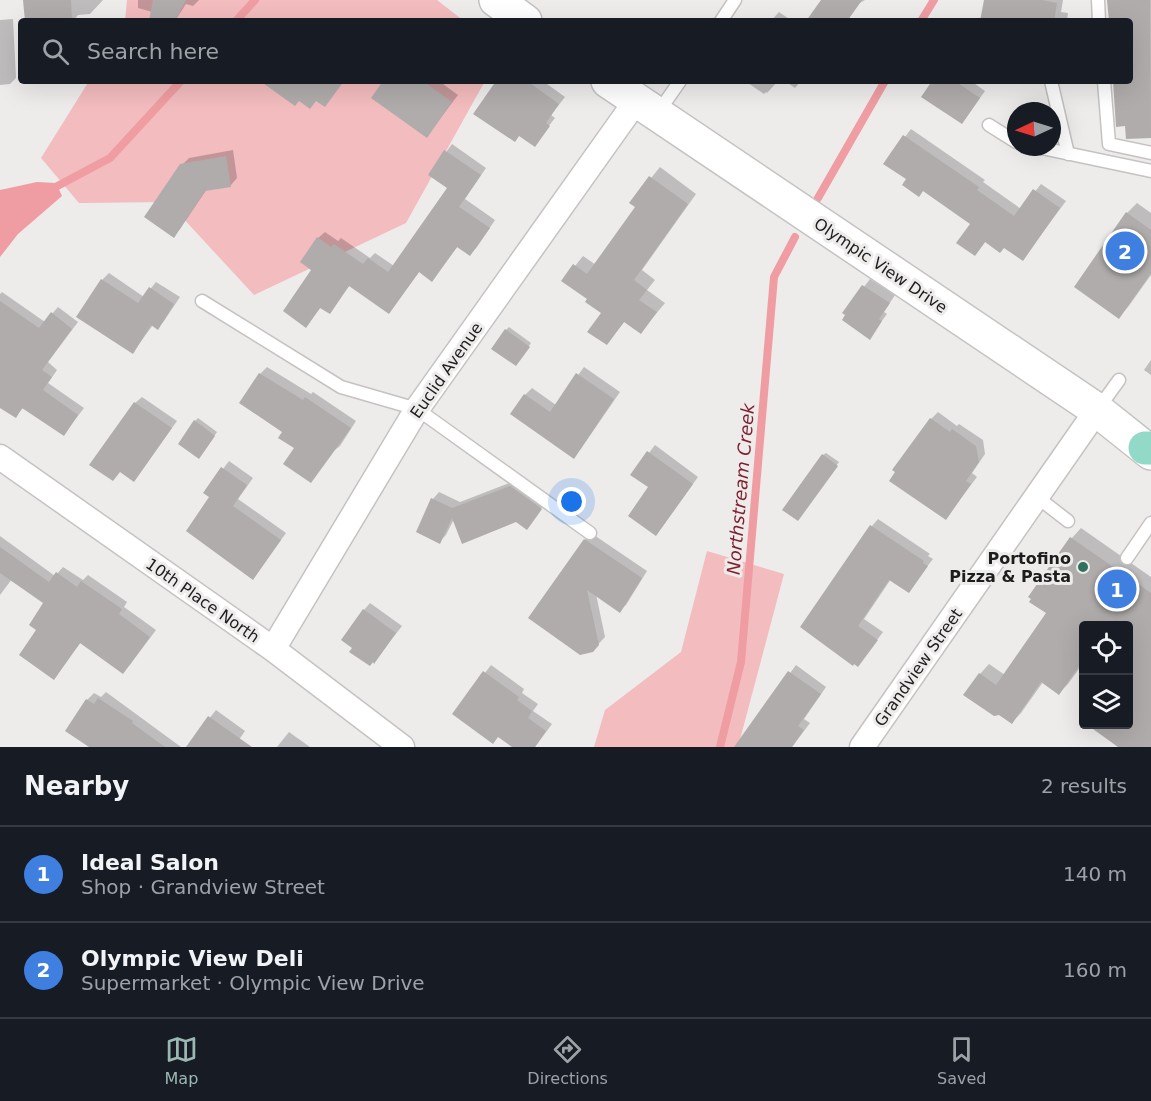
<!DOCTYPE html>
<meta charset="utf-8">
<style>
:root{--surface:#171b24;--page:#242831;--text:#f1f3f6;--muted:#9ea1a6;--line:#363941;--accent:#9ab8b2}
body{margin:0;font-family:"DejaVu Sans",sans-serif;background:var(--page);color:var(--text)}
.controls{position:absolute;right:18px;bottom:18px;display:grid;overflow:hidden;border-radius:6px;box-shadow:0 6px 24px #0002}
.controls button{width:54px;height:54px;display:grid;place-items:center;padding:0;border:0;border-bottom:2px solid var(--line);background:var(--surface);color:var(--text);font:30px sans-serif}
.compass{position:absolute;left:1007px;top:102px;width:54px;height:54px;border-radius:50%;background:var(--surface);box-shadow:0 6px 24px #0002;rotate:266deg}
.you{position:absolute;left:572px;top:502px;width:21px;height:21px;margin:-15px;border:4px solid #fff;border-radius:50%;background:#1a73e8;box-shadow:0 0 0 9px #1a73e833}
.badge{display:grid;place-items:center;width:39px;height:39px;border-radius:50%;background:var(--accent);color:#fff;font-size:20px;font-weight:700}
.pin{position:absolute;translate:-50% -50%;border:3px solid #fff;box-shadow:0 2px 6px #0006}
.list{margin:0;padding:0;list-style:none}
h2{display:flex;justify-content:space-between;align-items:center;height:78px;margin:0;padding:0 24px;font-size:26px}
h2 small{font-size:20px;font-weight:400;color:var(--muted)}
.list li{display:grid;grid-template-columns:39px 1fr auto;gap:18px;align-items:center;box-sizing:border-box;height:96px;padding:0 24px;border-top:2px solid var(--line)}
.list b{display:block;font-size:22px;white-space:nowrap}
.list p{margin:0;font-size:20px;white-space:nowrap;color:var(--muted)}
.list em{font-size:20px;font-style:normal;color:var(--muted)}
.icon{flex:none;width:33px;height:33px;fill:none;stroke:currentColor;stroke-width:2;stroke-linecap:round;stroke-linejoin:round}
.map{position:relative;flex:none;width:1151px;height:747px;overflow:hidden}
.search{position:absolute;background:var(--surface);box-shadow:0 6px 24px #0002;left:18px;right:18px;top:18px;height:66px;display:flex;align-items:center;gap:15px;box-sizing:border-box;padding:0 21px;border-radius:6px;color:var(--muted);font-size:22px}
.sheet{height:270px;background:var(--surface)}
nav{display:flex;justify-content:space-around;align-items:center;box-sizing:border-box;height:84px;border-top:2px solid var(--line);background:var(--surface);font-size:16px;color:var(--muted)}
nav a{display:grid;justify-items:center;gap:3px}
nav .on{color:var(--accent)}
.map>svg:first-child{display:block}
.green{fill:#f3bcbe}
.water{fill:#ef9da2}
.shadow{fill:#0003}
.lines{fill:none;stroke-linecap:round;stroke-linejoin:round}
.stream{stroke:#ef9da2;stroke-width:8}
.building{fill:#b0acac}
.lane-casing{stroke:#c6c2c2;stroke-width:15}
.street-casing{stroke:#c6c2c2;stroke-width:27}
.secondary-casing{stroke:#c6c2c2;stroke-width:36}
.primary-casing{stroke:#c9c9c9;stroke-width:36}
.lane{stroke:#fff;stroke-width:12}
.street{stroke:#fff;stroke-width:24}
.secondary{stroke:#fff;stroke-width:33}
.primary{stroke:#93d9c8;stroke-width:33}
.poi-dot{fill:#2f705f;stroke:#eeebeb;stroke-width:2}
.labels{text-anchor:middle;stroke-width:6;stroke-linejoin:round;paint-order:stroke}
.street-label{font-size:16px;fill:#1e1d1d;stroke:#eeebeb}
.poi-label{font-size:16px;font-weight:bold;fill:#1e1d1d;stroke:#eeebeb;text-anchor:end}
.water-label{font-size:18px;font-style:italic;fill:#7e1f2f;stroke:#eeebeb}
</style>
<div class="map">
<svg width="1151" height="747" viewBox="0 0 1151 747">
<rect width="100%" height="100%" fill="#eeebeb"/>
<path class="green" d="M127 0H437L464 21H125Z
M89 81H485L406 223 254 295 168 202 79 203 41 158Z
M707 551 784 574 738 747H594L605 710 681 652Z"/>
<path class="water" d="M37 182 56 183 62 196 18 234 0 257V190Z"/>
<path class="shadow" d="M25 0H108H103L90 14 78 15 73 21H26Z
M138 0H199L193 6 186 4 175 21H160L152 12 138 8Z
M823 0H865L860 3 847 21H838Z
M985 0H1063L1061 12 1068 13 1067 21H982Z
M1109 0H1151V136L1128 138 1127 125 1114 81H1130V21H1110Z
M779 12 792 21H771Z
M13 19 16 78 10 84 0 85V20Z
M385 81H439L458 95 427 136Z
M497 81H543L565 97 551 115 555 118 534 145Z
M745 81H778L767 93 766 92 764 94Z
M785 81H801L795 88Z
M937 81H971L985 91 962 123Z
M911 129 985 180 983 182 1021 209 1041 184 1066 201 1023 259 1005 247 986 241 975 255 972 224 885 163Z
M452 144 486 168 465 199 495 220 477 247 470 254 458 246 432 280 420 271 389 312 350 285 329 312 321 307 306 326 318 238 325 232 338 241 341 238 370 258 375 253 394 266 449 187 430 174Z
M233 150 237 178 231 185 207 189 180 229 174 236 182 165 189 158Z
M660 167 696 194 642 270 655 280 647 290 665 303 641 332 625 321 607 343 603 313 589 299 563 281 583 256 596 265 637 207 631 203Z
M1137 203 1151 213V275L1128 307 1118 317 1127 213Z
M109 273 144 297 156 282 180 297 164 321 157 328 153 325 133 352 78 316 102 280Z
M870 279 895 295 884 312 887 314 869 338 844 313Z
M2 292 45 322 58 307 78 322 48 362 57 370 48 383 84 408 64 434 24 407 16 416 0 406V294Z
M509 327 531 343 518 362 506 330Z
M1151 360V375L1144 370Z
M267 367 311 394 313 392 356 421 340 446 332 452 311 481 296 448 284 432 260 374Z
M584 367 620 392 580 450 525 395 532 388 556 405Z
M142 397 177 421 134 480 120 471 135 403Z
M938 412 957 426 959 424 983 440 985 454 972 473 977 477 946 518 897 472 931 419Z
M198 418 217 432 202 454 195 421Z
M655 445 698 477 662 527 651 487 633 474Z
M826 453 839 462 800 516 823 455Z
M229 461 253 478 238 499 286 533 253 578 211 497 205 493Z
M517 480 547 501 526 528 516 521 454 519 446 535 439 542 433 499 439 492 460 502Z
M878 519 930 554 928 556 933 559 908 591 891 579 864 619 883 632 858 665 802 627 872 526Z
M1081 528 1151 577V747H1121L1128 724V626H1084V662L1068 684 1059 693 1043 682 1021 713 1012 722 980 674 989 664 1005 675 1048 613 1030 596 1072 538Z
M591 533 647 571 626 605 619 611 596 594 605 637 592 651 581 653 585 540Z
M0 536 55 576 63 567 83 580 88 575 127 602 124 607 156 630 129 666 81 642 54 678 38 630 45 603 12 579 0 595Z
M370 603 402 626 374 662 364 610Z
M491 665 524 689 522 693 538 704 533 711 552 724 535 747H516L499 736 454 714Z
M796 665 826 687 804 719 810 723 792 747H747L740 742Z
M106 692 181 747H92L67 731 87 700 94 693 101 697Z
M216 710 245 731 234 747H187Z
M289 732 310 747H277Z"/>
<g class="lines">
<path class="stream" d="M236 21 255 0
M921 21 934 0
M50 190 110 158 181 81
M818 198 885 81
M720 747 741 662 774 277 795 237"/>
</g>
<path class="building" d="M23 0H71L72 21H25Z
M153 0H186L175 21H149Z
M821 0H862L847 21H806Z
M984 0H1042L1057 3 1054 21H980Z
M1107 0H1150L1151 138 1126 139 1125 126 1116 127 1113 81H1130V21H1109Z
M260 81H344L325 107 316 101 310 109 299 101 295 106Z
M383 81H423L452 102 427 138 371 98Z
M496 81H527L559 104 546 123 550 126 535 147 519 136 515 142 473 114Z
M932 81H955L980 98 962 124 921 97Z
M903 135 979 187 977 190 1014 216 1033 189 1060 208 1023 261 1004 248 1000 253 985 242 975 256 956 243 970 224 923 191 919 197 902 185 906 179 883 164Z
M444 150 481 175 459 207 490 228 470 256 457 247 432 282 419 272 389 314 349 286 330 314 320 308 306 328 283 311 311 270 300 262 317 237 331 247 334 244 363 264 368 258 388 272 447 188 428 175Z
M226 156 231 187 205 191 174 238 144 217 180 164Z
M649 176 688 204 634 280 647 290 639 300 657 312 641 334 624 322 607 345 587 332 601 313 585 302 587 299 561 281 573 264 587 274 635 207 629 203Z
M1126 212 1151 230V273L1119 319 1074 287Z
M101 279 138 303 149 287 174 304 158 330 151 325 133 354 76 317Z
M862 285 890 303 879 319 882 321 870 340 842 320 845 315 842 313Z
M0 301 39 328 51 312 72 329 42 370 52 377 43 390 78 415 64 436 22 408 16 418 0 408Z
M505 329 530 347 516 366 491 349Z
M259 373 303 400 305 397 351 428 311 483 283 464 294 448 278 438 282 432 239 403Z
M576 373 614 399 574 459 510 414 524 394 550 412Z
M134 402 172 428 134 482 120 472 113 481 89 465Z
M930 418 950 432 952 429 976 446 979 462 966 481 971 484 946 520 889 481 895 472 892 470Z
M194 420 215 436 199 459 178 444Z
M647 451 693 484 656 536 628 516 648 487 630 475Z
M822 454 838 466 798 521 782 510Z
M221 467 247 485 233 506 281 540 253 580 186 531 209 497 203 493Z
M510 486 542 509 527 530 516 522 462 544 452 518 440 544 416 532 431 498 452 508Z
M870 525 924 561 923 563 928 566 909 593 889 580 858 626 878 640 858 667 854 664 853 666 800 627Z
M1070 537 1151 593V747H1118L1086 724H1128V626H1083V660L1059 695 1041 682 1012 724 999 715 994 716 963 695 979 673 996 685 1046 613 1029 602 1031 599 1028 597Z
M584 539 642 578 620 613 587 590 599 645 593 652 580 655 528 618Z
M0 547 49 582 56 572 77 587 81 581 122 609 119 614 150 637 123 674 80 643 54 680 19 655 36 630 29 625 43 603 0 573Z
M363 609 396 633 374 664 373 662 370 666 349 652 352 648 341 640Z
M483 671 519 697 517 700 532 711 528 718 546 731 535 747H512L498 737 493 744 452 714Z
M788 671 821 694 798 726 804 730 792 747H734Z
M98 698 133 721 132 723 165 747H89L65 731 86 699 94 704Z
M208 716 252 747H186Z"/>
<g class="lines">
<defs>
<path id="lane" d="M1098 0 1099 21
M721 21 735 0
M1051 81 1068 154
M1104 81 1109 144 1151 153
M657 114 680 81
M989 125 1016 142
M1037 147 1151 171
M202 301 341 387 417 409 590 533
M1098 409 1119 380
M1037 497 1068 521
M1127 558 1151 523"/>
<path id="street" d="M0 457 273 649 402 747
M273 649 417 409 636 101
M862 747 1097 410"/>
<path id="secondary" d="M496 0 525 21
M608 81 1097 410 1151 453"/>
<path id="primary" d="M1145 448H1151"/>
</defs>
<use href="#lane" class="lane-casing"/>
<use href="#street" class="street-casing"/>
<use href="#secondary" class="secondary-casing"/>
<use href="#primary" class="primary-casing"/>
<use href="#lane" class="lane"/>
<use href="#street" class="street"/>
<use href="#secondary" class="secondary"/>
<use href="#primary" class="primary"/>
</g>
<circle class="poi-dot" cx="1083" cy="567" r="6"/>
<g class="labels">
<g class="street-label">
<text transform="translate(881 265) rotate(34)" y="6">Olympic View Drive</text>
<text transform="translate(446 370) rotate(-55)" y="6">Euclid Avenue</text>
<text transform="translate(203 600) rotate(35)" y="6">10th Place North</text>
<text transform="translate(918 667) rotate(-55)" y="6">Grandview Street</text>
</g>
<g class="poi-label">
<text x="1071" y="564">Portofino<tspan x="1071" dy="18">Pizza &amp; Pasta</tspan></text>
</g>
<g class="water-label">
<text transform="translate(741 489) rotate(-85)" y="6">Northstream Creek</text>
</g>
</g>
</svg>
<div class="controls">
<button><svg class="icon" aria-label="locate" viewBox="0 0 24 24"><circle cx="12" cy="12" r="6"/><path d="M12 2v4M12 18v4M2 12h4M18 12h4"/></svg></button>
<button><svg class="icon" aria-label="layers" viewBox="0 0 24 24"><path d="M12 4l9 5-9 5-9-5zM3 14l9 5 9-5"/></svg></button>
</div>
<svg class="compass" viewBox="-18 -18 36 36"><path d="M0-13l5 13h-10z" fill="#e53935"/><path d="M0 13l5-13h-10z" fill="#9ea1a6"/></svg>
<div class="you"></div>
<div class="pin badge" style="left:1117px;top:589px;background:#3f7fe0">1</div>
<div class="pin badge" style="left:1125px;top:251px;background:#3f7fe0">2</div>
<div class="search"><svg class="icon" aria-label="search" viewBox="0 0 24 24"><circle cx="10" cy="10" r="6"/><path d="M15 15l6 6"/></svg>Search here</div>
</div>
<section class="sheet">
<h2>Nearby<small>2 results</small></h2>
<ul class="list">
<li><span class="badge" style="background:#3f7fe0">1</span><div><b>Ideal Salon</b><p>Shop · Grandview Street</p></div><em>140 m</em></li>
<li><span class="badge" style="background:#3f7fe0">2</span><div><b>Olympic View Deli</b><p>Supermarket · Olympic View Drive</p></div><em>160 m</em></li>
</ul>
</section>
<nav>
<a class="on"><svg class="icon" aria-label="map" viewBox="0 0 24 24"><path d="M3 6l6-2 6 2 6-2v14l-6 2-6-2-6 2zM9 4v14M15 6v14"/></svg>Map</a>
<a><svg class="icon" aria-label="directions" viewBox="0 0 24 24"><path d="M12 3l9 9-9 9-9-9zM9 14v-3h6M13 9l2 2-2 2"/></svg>Directions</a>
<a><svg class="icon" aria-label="saved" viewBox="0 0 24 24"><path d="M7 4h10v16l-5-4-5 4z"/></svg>Saved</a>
</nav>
